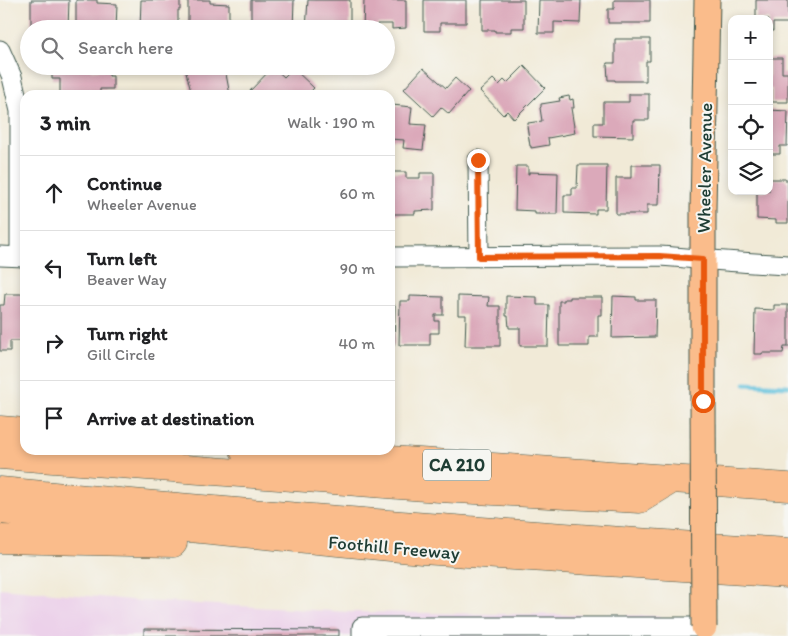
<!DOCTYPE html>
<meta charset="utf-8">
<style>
:root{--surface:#fff;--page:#f6f6f6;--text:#202124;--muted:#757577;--line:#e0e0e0}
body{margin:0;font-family:Itim,sans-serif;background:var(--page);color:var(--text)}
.controls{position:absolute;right:15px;top:15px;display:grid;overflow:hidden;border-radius:10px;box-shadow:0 2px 8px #0003}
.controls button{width:45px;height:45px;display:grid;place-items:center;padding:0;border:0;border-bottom:1px solid var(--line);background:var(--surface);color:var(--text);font:25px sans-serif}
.stop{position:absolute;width:15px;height:15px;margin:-11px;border:4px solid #ea580c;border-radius:50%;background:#fff}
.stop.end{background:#ea580c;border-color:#fff;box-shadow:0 1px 5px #0008}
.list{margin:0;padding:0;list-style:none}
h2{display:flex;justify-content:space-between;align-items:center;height:65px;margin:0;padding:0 20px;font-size:21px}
h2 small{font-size:16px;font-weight:400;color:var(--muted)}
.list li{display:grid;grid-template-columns:32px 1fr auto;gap:15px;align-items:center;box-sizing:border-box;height:75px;padding:0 20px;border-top:1px solid var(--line)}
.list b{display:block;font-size:19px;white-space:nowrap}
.list p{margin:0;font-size:16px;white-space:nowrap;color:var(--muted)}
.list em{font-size:16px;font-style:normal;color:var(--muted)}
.icon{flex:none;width:28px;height:28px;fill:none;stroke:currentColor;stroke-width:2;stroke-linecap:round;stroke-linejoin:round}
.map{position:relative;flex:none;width:788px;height:636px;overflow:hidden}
.search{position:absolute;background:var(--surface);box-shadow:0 2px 8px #0003;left:20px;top:20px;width:375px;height:55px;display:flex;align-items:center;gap:12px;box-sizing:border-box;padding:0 18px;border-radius:28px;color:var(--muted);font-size:19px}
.panel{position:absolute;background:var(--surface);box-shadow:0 2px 8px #0003;left:20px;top:90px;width:375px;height:365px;border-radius:15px}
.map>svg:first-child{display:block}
.built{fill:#ecd1ea}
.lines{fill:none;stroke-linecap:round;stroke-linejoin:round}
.stream{stroke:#5ec1dc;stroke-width:5}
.building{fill:#dba9ba}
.minor-casing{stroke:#3e574c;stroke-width:21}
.major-casing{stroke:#3e574c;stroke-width:27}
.highway-casing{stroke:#3e574c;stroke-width:29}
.minor{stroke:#fff;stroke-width:19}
.major{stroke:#fabc8b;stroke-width:25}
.highway{stroke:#fabc8b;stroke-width:28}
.major-bridge-casing{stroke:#3e574c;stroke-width:27;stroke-linecap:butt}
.major-bridge{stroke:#fabc8b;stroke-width:25}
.route{stroke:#ea580c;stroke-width:6}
.labels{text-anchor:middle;stroke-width:4;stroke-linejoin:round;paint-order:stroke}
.shield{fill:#f6f6f2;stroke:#60746d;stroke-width:1}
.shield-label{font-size:18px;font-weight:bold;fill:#1f3d34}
.street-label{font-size:19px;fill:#1f3d34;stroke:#f6f6f2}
</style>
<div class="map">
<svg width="788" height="636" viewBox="0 0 788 636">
<rect width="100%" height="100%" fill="#f6f6f2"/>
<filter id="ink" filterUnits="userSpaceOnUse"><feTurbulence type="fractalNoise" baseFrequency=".02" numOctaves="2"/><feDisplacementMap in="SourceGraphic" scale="10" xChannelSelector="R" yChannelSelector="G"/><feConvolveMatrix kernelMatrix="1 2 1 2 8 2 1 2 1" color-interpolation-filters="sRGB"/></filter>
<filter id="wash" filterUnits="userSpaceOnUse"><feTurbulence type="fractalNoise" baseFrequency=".0096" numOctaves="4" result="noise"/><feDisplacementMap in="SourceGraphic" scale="20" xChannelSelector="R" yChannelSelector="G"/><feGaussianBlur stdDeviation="1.12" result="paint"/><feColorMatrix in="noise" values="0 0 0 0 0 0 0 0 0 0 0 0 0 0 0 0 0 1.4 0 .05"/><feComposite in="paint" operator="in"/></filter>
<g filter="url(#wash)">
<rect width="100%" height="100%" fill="#f1ead7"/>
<path class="built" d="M0 588 142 601 352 612 660 616V636H0Z"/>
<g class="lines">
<path class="stream" d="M745 384 788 386"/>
</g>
<g id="blocks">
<path class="building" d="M31 0H69L68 29H31Z
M76 0H97V3L117 4 116 29H76Z
M141 0H180V10H178V29H140Z
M188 0H210V3L229 4V29H188Z
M251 0H294L293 29H282V22H260V28H254V22H251Z
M308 0H350V29H336V24H321V28L306 29Z
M364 0H406V28L392 29V24H377V29H363Z
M424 0H466V23H440V31H424Z
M482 0H524V28H511V32H495V30H482Z
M539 0H581L580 23 554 22V33H538Z
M614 0H650V23H608V9H614Z
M756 0H788V23H773V31H769V19H756Z
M615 39H650V61H646V81H615V80H608L607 63H615Z
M769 58H782V73H788V102H772V89H769Z
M52 66H92V70H109V76H113V89H100V95H60V79H52Z
M198 66H223L224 70 225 69 230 95H192L185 69Z
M524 66 545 88 514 119 507 111 503 115 480 91 493 79 499 85 504 80 507 83Z
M273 67 284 77 293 68 314 88 307 95H250L248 93Z
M423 68 446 88 455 78 469 91 449 114 441 107 433 116 404 89Z
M629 94H649V120H633V137L594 136V123H603V102H629Z
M569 96 570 100 573 99 574 108H571L575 133 548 138 549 145 531 148V146H530L527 126 528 125V123L542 121 540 108 541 107V104L560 101 559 98Z
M390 101 392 105 412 107 410 124 426 125 423 150 403 148 404 140 390 139Z
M769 110 788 111 787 146H780V154H769Z
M578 165H607L606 209H596V214L564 213V195H572V188H577Z
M631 165H660L659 205H647V214H616V178H631Z
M516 166H528V174H529V172L558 173 557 214H535V211L515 210Z
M392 172H406V178H420V173H434V210L415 211V214H391Z
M769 179H786V181H788V223H776V220L757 219V191H769Z
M5 294H25L24 341H10V351H0V305H4Z
M410 296 443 297V315H435V321H439V333H430V345H399L400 301H410Z
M458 296 489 297 488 306H500V346H465L466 315H458Z
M506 296 537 297V305H549L548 346H520V328H509L508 316H506Z
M613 296 636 297V300H656L655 337 612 338Z
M570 297H602V315H598V337H589V346H559V301H564V299H570Z
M390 305H395L394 346H390Z
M774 305H788V347H784L783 353H762V354H754L755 309 774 310Z
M144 629 339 630V636H144Z"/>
</g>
</g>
<g filter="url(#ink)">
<use href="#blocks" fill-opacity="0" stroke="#3e574c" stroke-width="1"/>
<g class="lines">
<defs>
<path id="minor" d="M0 50 12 77 20 111V257
M478 160 479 257
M0 256 25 257
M390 257 659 256C702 259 745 263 788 265
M362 636V627H704"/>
<path id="major" d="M703 401V210L707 0"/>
<path id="highway" d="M0 430 25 432
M244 450 788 487
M0 455 439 488 640 499 671 480
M0 491C262 516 525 535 788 552
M0 510 422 550 788 574
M0 539 173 543"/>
</defs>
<use href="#minor" class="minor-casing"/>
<use href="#major" class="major-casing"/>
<use href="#highway" class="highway-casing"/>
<use href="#minor" class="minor"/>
<use href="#major" class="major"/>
<use href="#highway" class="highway"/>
<defs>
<path id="major-bridge" d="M703 401 704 627"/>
</defs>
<use href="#major-bridge" class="major-bridge-casing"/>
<use href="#major-bridge" class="major-bridge"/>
</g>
</g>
<g class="lines" filter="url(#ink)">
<path class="route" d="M478 160 479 257 659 256 703 259V401"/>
</g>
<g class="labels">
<rect class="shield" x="423" y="449.5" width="68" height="31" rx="4"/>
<g class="shield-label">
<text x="457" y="471">CA 210</text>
</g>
<g class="street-label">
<text transform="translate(704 168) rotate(-89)" y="7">Wheeler Avenue</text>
<text transform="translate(394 547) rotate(5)" y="7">Foothill Freeway</text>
</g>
</g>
</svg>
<div class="controls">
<button>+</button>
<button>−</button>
<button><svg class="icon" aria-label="locate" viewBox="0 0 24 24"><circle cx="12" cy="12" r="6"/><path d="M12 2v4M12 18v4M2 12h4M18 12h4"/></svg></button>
<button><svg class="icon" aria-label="layers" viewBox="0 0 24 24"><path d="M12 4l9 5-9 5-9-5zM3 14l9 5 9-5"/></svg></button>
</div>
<div class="stop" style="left:703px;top:401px"></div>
<div class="stop end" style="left:478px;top:160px"></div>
<div class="search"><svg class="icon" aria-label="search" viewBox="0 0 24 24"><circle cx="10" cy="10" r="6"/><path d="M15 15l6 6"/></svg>Search here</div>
<section class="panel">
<h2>3 min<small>Walk · 190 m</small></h2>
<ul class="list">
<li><svg class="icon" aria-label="ahead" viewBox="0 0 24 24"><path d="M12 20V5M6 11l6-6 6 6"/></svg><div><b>Continue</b><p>Wheeler Avenue</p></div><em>60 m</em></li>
<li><svg class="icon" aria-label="left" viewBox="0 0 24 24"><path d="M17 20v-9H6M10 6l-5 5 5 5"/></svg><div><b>Turn left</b><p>Beaver Way</p></div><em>90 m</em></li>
<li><svg class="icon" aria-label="right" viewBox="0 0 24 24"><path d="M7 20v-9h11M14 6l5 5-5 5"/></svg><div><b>Turn right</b><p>Gill Circle</p></div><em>40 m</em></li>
<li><svg class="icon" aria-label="arrive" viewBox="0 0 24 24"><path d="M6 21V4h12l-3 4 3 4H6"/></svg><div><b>Arrive at destination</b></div></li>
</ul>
</section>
</div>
